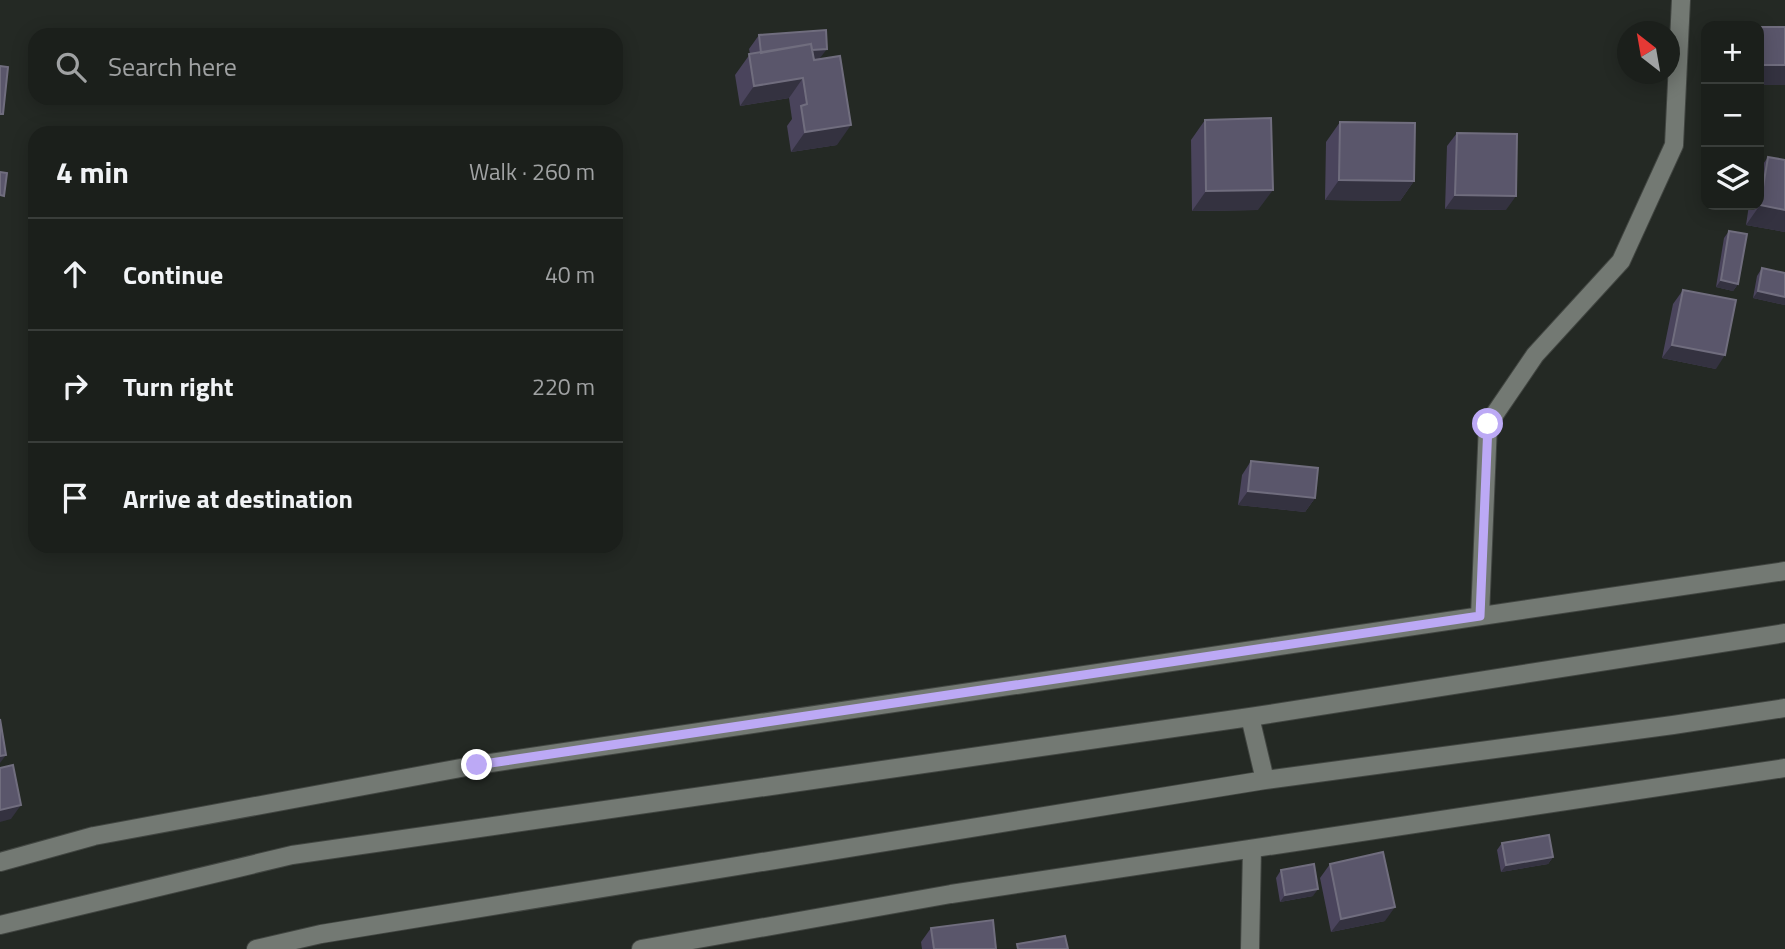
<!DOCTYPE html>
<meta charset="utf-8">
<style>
:root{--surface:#1b1f1b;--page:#282c28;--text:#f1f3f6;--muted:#a0a2a3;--line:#393d3a}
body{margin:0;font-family:"Titillium Web",sans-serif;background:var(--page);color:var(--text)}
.controls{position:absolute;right:21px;top:21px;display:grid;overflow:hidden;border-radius:14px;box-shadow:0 4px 18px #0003}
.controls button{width:63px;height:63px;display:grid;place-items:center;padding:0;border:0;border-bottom:2px solid var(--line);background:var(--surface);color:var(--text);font:35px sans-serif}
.compass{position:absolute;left:1617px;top:21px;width:63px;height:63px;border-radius:50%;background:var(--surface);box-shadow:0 4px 18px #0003;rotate:329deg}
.stop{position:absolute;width:21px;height:21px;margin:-16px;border:5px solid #bca9f5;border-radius:50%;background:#fff}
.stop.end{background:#bca9f5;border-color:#fff;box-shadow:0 2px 7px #0008}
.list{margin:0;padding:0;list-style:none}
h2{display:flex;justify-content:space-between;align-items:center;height:91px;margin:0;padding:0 28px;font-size:30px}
h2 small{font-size:23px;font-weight:400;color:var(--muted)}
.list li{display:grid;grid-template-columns:46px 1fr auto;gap:21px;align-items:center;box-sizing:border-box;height:112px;padding:0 28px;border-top:2px solid var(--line)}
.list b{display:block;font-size:26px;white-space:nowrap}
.list em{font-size:23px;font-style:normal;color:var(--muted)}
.icon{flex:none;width:38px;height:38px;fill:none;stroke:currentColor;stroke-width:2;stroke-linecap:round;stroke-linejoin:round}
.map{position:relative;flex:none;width:1785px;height:949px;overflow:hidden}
.search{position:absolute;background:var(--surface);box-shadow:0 4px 18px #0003;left:28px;top:28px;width:595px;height:77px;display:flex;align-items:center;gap:18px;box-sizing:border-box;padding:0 24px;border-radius:21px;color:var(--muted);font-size:26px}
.panel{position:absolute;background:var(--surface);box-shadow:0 4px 18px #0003;left:28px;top:126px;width:595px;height:427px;border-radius:21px}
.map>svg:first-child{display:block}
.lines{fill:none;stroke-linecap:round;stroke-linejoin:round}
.street-casing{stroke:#414541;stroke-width:20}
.secondary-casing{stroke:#414541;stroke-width:20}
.street{stroke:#737973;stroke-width:18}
.secondary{stroke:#737973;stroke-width:18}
.wall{fill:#4a445c}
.shaded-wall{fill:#343240}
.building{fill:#5a566b;stroke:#706d7e;stroke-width:2}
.route{stroke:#bca9f5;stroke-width:9}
</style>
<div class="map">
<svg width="1785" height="949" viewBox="0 0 1785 949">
<rect width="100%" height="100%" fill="#242924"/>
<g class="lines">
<defs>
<path id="street" d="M1480 616 1488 424 1535 355 1621 261 1674 145 1681 0
M0 862 94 836 477 765 1785 571
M641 949 951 894 1785 768
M1250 949 1252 849"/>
<path id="secondary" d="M1250 717 1265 780
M0 925 292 855 1250 717 1785 633
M256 949 321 934 1265 780 1673 725 1785 708"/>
</defs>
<use href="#street" class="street-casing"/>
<use href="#secondary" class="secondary-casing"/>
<use href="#street" class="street"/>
<use href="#secondary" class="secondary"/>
</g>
<path class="wall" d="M759 35 820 59 837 145 791 152 787 126 792 119 789 98 740 106 735 75 750 54 749 49Z
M1205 120 1258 210 1192 211 1191 140Z
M1340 122 1414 181 1400 201 1325 200 1326 142Z
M1457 133 1506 210 1445 209 1447 146Z
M1768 157 1785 160V232L1746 225 1749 205H1759V170Z
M1729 231 1738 284 1733 291 1716 287 1724 238Z
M1762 268 1785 273V305L1753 298 1757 276Z
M1683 290 1716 369 1662 358 1673 304Z
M1251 461 1315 498 1305 512 1238 505 1242 475Z
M1502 843 1553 857 1548 864 1501 872 1497 850Z
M1330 864 1385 921 1331 932 1320 878Z
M1281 870 1313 896 1280 902 1276 878Z
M931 928 996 949H922L921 942Z"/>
<path class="shaded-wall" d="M827 49 817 62 761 53Z
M1759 65H1785V85H1759Z
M803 78 789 98 740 106 754 86Z
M851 125 837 145 791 152 805 132Z
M1339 180 1414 181 1400 201 1325 200Z
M1273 190 1258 210 1192 211 1206 191Z
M1455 195 1516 196 1506 210 1445 209Z
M1760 205 1785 210V232L1746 225Z
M1721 280 1738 284 1733 291 1716 287Z
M1758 291 1785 297V305L1753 298Z
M1672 345 1725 355 1716 369 1662 358Z
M1248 491 1315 498 1305 512 1238 505Z
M6 755 0 763V756Z
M21 805 11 819 0 822V810Z
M1553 857 1548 864 1501 872 1506 865Z
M1318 889 1313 896 1280 902 1285 895Z
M1395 907 1385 921 1331 932 1341 919Z"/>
<path class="building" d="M1759 27H1785V65H1759Z
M826 30 827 49 812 50 811 44 761 53 759 35Z
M811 44 814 60 840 56 851 125 805 132 801 106 807 104 803 78 754 86 749 54Z
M0 66 8 67 3 114H0Z
M1271 118 1273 190 1206 191 1205 120Z
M1340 122 1415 123 1414 181 1339 180Z
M1457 133 1517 134 1516 196 1455 195Z
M1768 157 1785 160V210L1760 205Z
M0 172 7 173 4 196 0 195Z
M1729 231 1747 234 1738 284 1721 280Z
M1762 268 1785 273V297L1758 291Z
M1683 290 1736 300 1725 355 1672 345Z
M1251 461 1318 468 1315 498 1248 491Z
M0 719 6 755 0 756Z
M13 765 21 805 0 810V768Z
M1549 835 1553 857 1506 865 1502 843Z
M1383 852 1395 907 1341 919 1330 864Z
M1314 864 1318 889 1285 895 1281 870Z
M993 920 996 949H934L931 928Z
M1065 936 1068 949H1018L1017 944Z"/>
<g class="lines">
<path class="route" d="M477 765 1480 616 1488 424"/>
</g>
</svg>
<div class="controls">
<button>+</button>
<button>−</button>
<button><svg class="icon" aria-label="layers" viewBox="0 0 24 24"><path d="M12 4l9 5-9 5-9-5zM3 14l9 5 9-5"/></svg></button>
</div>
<svg class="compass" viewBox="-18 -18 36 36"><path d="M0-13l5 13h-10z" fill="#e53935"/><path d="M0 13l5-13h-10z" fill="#a0a2a3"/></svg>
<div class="stop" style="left:1488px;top:424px"></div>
<div class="stop end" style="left:477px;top:765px"></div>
<div class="search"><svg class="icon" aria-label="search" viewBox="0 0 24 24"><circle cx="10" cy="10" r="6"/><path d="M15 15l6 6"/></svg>Search here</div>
<section class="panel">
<h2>4 min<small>Walk · 260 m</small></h2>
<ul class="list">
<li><svg class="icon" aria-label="ahead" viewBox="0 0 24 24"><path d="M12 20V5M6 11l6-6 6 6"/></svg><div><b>Continue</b></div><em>40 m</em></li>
<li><svg class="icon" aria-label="right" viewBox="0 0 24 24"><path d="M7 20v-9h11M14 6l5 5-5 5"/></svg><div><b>Turn right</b></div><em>220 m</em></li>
<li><svg class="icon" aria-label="arrive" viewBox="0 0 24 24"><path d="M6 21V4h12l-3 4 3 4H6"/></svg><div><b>Arrive at destination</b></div></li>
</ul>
</section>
</div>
